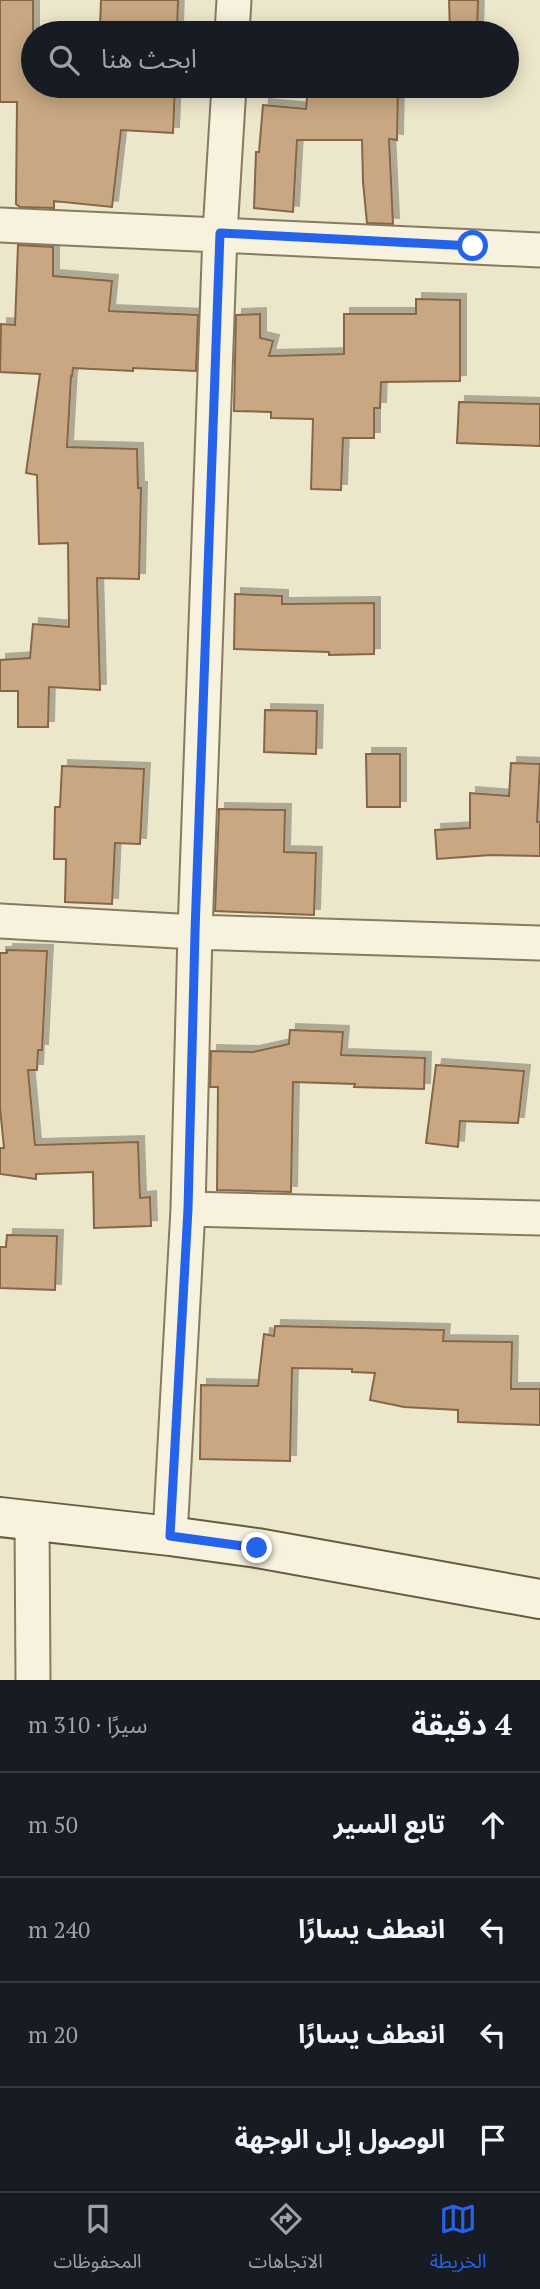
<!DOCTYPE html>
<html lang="ar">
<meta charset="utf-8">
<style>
:root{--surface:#171b24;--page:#20242c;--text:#f1f3f6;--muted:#9ea1a6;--line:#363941;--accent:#2563eb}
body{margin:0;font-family:"PT Serif","Noto Sans Arabic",serif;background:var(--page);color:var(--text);direction:rtl}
.stop{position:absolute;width:21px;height:21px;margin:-16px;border:5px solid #2563eb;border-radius:50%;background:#fff}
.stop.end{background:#2563eb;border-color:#fff;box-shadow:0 2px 7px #0008}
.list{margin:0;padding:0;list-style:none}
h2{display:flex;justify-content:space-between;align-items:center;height:91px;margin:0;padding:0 28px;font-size:30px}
h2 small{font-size:23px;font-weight:400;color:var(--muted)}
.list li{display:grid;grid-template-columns:46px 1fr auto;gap:21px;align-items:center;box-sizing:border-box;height:105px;padding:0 28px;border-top:2px solid var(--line)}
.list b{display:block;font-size:26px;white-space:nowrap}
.list em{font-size:23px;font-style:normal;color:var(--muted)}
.icon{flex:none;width:38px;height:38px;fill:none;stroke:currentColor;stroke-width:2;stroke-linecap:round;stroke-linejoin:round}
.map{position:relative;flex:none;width:540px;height:1680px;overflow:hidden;direction:ltr}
.search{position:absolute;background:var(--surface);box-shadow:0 4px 18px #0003;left:21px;right:21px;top:21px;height:77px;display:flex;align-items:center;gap:18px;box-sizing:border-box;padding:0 24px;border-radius:38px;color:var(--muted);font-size:26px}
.sheet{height:511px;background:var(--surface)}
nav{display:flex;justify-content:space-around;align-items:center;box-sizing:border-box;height:98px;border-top:2px solid var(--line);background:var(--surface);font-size:19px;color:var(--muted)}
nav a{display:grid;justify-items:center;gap:4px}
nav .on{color:var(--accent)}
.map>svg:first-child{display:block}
.building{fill:#c8a782;stroke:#866646;stroke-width:2;filter:url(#shadow)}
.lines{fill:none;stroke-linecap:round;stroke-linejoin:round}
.street-casing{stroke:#88795f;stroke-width:37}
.secondary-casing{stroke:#6a5a42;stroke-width:42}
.street{stroke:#f7f2dd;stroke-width:33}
.secondary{stroke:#f7f2dd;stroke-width:38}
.route{stroke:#2563eb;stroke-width:9}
</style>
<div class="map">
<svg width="540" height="1680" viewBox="0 0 540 1680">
<defs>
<filter id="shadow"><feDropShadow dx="6" dy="-6" stdDeviation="0" flood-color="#0004"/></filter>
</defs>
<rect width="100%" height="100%" fill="#ece6ca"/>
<path class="building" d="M0 0H33V86H175L173 133 121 130 112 207 54 201V208L20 207 16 204 17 102H0Z
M101 0H178L177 30 100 27Z
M449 0H478L477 33H450Z
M308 86H398L397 140 389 139 393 224 367 223 363 182 362 140H297L293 212 254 208 256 152H259L263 105 306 109Z
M18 245 53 247V276L112 281 109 311 198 315 196 371 133 368V371L73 368 72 376H71L67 447 137 449 138 488H141L139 579 97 578 100 690 49 687 48 727H18V691H0V660L30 658 33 624 69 627 68 543 39 544 37 475 26 473 40 374 0 372 1 324 15 325Z
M416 299 460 300V381L381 382 380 408H374V438H343L341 490 311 489 313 419 271 418V412L234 411 236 315 260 314V338L273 341 269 356 344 354V314H416Z
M459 402 540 404V446L457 443Z
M235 594 282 596V604L374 603V654L329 655V652L234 649Z
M265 710 317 711 316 754 264 752Z
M366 754H400V807H367Z
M511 763 540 764 537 822H540V856L491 855 437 859 435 830 470 828V793L509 796Z
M62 766 144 769 140 844 115 843 112 904 65 902 66 859H54L55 807H60Z
M219 809 285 810 284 852 316 853 314 915 215 911Z
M7 950 47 951 42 1050H38L37 1070H28L35 1145 138 1142 140 1198 150 1197 151 1226 94 1228 93 1172 36 1174V1179L0 1174V1148H4L0 1108V953H7Z
M290 1030 343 1032 341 1055 425 1058 424 1089 354 1087 355 1084 293 1082 291 1192 217 1190 218 1087H210L211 1051 253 1052 289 1044Z
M436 1065 524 1071 518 1123 460 1121 458 1147 426 1143Z
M7 1235 57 1236 55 1290 0 1288V1247H6Z
M275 1326 444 1330 443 1341 512 1342 511 1389H540V1425L458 1422V1410L404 1407 370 1400 375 1373 352 1372V1369L292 1368 290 1461 200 1459 201 1385 258 1386 264 1334 274 1336Z"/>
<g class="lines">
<defs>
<path id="street" d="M232 33 234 0
M0 225 540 250
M0 921 195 932 540 943
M188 1209 540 1218
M32 1520 33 1680
M170 1536 188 1209 195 932 220 233 229 86"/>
<path id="secondary" d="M0 1517 170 1536 257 1548 540 1599"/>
</defs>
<use href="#street" class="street-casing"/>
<use href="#secondary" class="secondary-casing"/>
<use href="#street" class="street"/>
<use href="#secondary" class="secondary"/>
</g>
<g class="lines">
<path class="route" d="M257 1548 170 1536 188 1209 195 932 220 233 473 246"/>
</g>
</svg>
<div class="stop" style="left:473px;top:246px"></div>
<div class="stop end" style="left:257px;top:1548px"></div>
<div class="search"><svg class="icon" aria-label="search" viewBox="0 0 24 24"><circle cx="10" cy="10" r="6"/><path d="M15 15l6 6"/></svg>ابحث هنا</div>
</div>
<section class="sheet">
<h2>4 دقيقة<small>سيرًا · 310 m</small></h2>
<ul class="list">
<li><svg class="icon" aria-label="ahead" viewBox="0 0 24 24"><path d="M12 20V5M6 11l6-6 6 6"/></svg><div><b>تابع السير</b></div><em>50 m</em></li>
<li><svg class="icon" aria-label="left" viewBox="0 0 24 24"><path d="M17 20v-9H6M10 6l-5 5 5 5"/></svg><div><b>انعطف يسارًا</b></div><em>240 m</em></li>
<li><svg class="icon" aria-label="left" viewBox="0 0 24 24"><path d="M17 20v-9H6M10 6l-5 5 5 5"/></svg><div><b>انعطف يسارًا</b></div><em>20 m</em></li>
<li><svg class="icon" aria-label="arrive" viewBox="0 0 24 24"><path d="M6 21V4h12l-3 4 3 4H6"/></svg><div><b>الوصول إلى الوجهة</b></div></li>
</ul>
</section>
<nav>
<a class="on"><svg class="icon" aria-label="map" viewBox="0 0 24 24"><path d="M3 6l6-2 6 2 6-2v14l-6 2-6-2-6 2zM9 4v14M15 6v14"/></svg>الخريطة</a>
<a><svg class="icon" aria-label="directions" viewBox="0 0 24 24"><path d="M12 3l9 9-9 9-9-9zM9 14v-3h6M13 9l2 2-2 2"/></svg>الاتجاهات</a>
<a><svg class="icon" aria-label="saved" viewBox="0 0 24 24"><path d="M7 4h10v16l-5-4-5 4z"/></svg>المحفوظات</a>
</nav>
